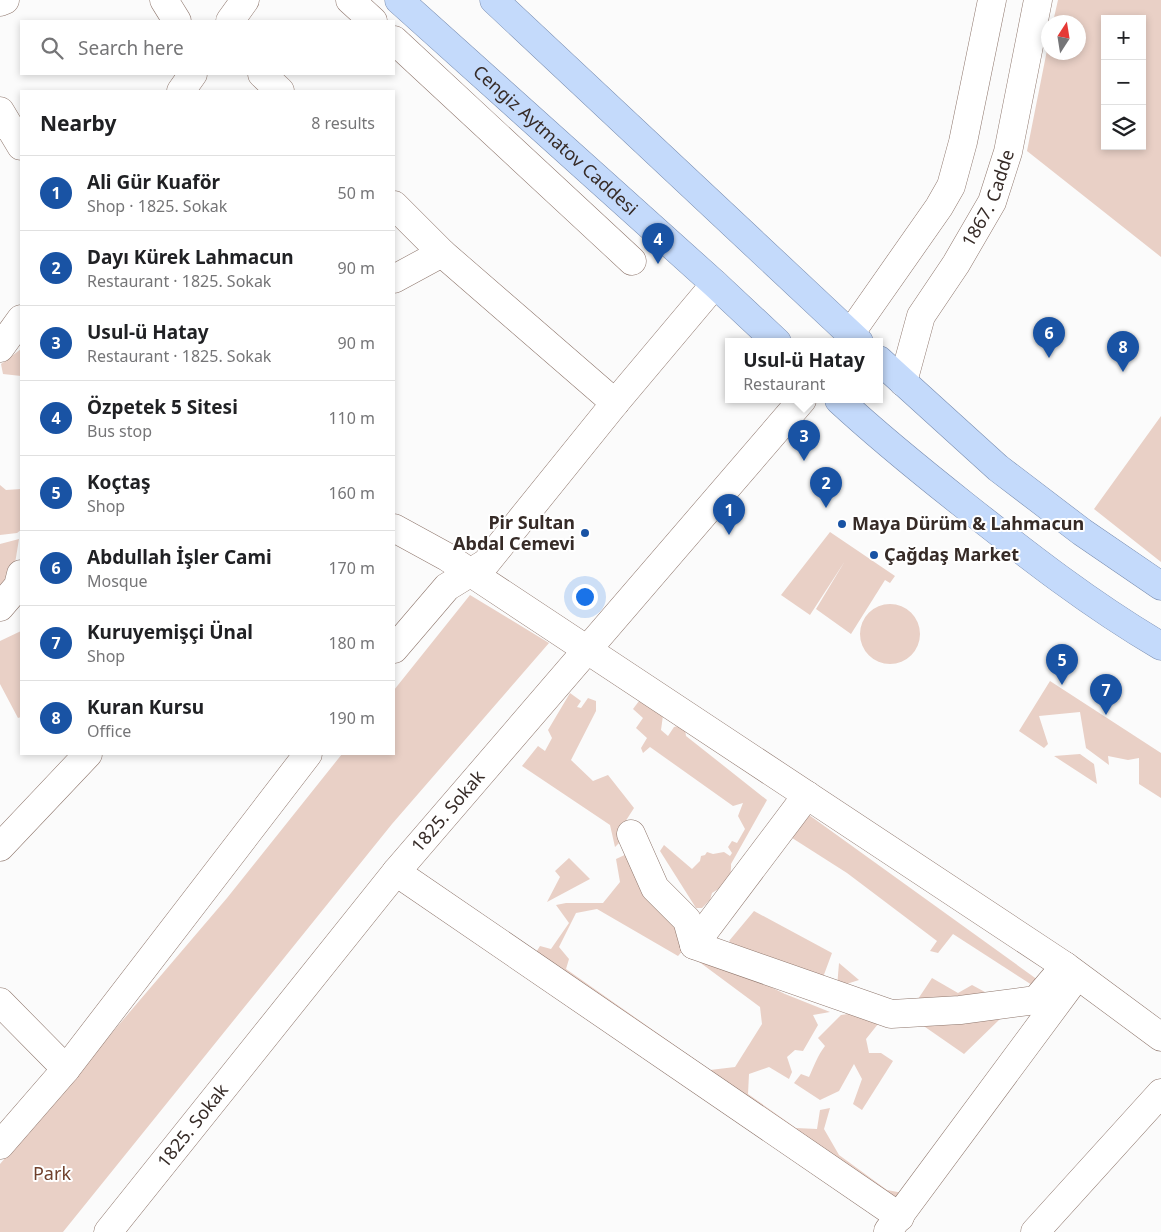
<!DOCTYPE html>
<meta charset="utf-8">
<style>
:root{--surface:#fff;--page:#f2f2f2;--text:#202124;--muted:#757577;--line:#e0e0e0;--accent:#1953a4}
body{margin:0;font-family:"Noto Sans",sans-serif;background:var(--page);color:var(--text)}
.controls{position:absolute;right:15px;top:15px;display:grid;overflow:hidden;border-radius:0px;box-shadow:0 2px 8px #0003}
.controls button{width:45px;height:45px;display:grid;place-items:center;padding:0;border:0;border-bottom:1px solid var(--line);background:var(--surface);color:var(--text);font:25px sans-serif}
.compass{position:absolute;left:1041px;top:15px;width:45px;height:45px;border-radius:50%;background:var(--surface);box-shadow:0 2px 8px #0003;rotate:12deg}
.you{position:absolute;left:584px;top:596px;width:18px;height:18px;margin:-12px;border:4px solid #fff;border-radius:50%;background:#1a73e8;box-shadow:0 0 0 8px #1a73e833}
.badge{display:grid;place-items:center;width:32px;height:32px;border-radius:50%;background:var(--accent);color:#fff;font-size:16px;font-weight:700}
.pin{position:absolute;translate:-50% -41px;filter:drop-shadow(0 1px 2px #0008)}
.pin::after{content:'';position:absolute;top:26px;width:18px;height:15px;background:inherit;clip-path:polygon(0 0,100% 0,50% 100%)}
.popup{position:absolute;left:725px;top:338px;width:158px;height:65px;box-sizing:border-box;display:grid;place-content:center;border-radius:0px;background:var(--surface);filter:drop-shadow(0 1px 4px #0005);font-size:16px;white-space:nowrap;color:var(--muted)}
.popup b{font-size:19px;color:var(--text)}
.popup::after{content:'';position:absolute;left:50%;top:100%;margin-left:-10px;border:10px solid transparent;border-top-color:var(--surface)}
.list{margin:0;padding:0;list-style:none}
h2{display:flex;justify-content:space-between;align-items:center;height:65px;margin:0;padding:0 20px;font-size:21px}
h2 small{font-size:16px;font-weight:400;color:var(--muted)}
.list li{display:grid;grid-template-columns:32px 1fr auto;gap:15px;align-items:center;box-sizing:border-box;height:75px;padding:0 20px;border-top:1px solid var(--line)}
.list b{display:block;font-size:19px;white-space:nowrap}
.list p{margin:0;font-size:16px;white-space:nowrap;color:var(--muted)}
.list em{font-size:16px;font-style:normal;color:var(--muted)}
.icon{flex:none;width:28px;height:28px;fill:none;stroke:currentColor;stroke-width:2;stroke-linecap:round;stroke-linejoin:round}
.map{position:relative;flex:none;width:1161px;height:1232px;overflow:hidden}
.search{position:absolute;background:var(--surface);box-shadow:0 2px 8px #0003;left:20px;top:20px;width:375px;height:55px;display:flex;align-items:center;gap:12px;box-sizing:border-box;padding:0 18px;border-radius:0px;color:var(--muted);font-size:19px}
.panel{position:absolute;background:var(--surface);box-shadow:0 2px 8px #0003;left:20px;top:90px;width:375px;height:665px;border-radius:0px}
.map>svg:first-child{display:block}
.green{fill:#e9d0c6;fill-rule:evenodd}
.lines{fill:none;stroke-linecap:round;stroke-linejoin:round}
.minor-casing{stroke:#8e766c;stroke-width:29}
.major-casing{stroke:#798db0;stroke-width:29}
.minor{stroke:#fff;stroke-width:28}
.major{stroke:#c4dafb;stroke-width:28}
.poi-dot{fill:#1953a4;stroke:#fff;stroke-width:2}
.labels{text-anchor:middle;stroke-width:4;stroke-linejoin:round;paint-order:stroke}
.street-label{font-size:18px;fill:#362b27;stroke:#fff}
.poi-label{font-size:18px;font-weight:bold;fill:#362b27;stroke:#fff;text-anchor:start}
.park-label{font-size:18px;fill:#70402c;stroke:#fff}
</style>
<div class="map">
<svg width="1161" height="1232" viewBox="0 0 1161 1232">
<rect width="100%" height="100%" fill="#fbfbfb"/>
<path class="green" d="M1058 0H1161V257L1027 151 1048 45V52H1078V22H1053ZM1105 19H1142V146H1105Z
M21 349V376L3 374 1 364Z
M1161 416V562L1094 509Z
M0 485 6 490 21 489V530L17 533 0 535Z
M830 532 895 576 890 583 885 580 851 634 816 609 845 561 810 615 781 595Z
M19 539 12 582 0 596V544Z
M470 595 549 643 392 824 63 1232H0V1164L227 898 342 754H394V690Z
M860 634a30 30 0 1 1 60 0a30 30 0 1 1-60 0Z
M21 631V717L18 718 0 684V641Z
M1050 681 1161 753V798L1139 784V758L1128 760 1108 756 1109 765 1086 748 1080 712 1039 716 1048 744 1044 748 1019 731Z
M570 693 581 701 577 707 581 708 588 698 596 701V711L571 760 593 781 608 775 634 808 618 833 622 840 615 847 610 825 522 766 538 746 545 751 552 738 548 730Z
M645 693 664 708 661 730 668 736 674 727 682 725 685 729 686 736 767 800 731 864C732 879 724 886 712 893L710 900 702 908H696L660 851 664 845 692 869 700 861 701 856 705 855 707 852 713 854 724 852 730 856 732 853 728 847 732 841 737 843 745 829 738 816 743 803 733 806 650 747 643 753 641 748 647 738 636 728 643 718 633 709Z
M1080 754 1094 764 1097 784 1054 756Z
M809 815 1038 980 1032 985 953 934 938 953 930 951 937 941 847 873 789 836Z
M629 853 639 871 640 889 674 917 685 948 678 956 597 909 576 913 559 947 569 959 566 969 710 1070 735 1067 762 1024 760 1007 698 961 704 954 785 994 830 1012 813 1015 818 1025 803 1051 795 1050 787 1057 792 1072 789 1079 769 1067 749 1074 748 1094 796 1128 817 1129 820 1110 830 1108 824 1129 839 1155 887 1190 908 1194 897 1209 535 954 540 946 551 949 569 923 556 905 566 903H603L620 882 616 859Z
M569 858 590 879 547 902 560 877 555 871Z
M754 911 832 953 822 980 743 954 729 941Z
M839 963 859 980 837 987Z
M932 978 958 993 972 985 985 992 961 1000 916 1002Z
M855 1013 878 1024 866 1039 869 1053H881L893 1061 862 1110 853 1104 862 1079 854 1064 839 1091 820 1100 794 1083 801 1074 809 1077C814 1066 818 1055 825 1046L818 1038 841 1015Z
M1001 1018 964 1054 915 1020Z"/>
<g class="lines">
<defs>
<g id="minor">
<path d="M164 0 177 21"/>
<path d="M350 0 373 21"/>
<path d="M0 2 5 0"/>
<path d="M230 21 245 0"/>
<path d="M394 40 632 261"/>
<path d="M262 74 280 91"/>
<path d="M181 91 193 74"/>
<path d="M0 111 21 146"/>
<path d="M394 205 442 253"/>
<path d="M394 279 442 253 615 403"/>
<path d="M850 334 939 207 951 186 963 142 992 0"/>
<path d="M0 348 21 319"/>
<path id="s1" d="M903 382 921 316 956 264 992 202 1008 152 1038 0"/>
<path d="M394 528 447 557 1065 966 1161 1037"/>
<path d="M0 607 18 586 21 574"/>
<path d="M394 649 447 587 486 563 615 403 715 284"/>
<path d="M631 834 655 888 687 920 694 945 891 1014 960 1010 1036 1000 1065 966"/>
<path d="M0 847 88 754"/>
<path d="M396 872 900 1217"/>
<path d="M694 945 807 795"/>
<path d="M0 1002 66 1069"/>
<path d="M0 1145 66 1069 308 754"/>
<path d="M888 1231 1071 984"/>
<path id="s2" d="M108 1232 396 872 802 400"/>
<path d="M1035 1232 1161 1093"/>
</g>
<g id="major">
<path id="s3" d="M399 0 715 284 777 342"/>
<path d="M494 0 859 342"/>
<path d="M879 360 998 468 1082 532 1161 586"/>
<path d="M839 400C879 437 921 471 964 505 1027 555 1091 605 1161 646"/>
</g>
</defs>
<use href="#minor" class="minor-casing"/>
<use href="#major" class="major-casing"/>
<use href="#minor" class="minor"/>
<use href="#major" class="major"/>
</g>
<g class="poi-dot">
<circle cx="842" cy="524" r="5"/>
<circle cx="585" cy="533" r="5"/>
<circle cx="874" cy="555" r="5"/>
</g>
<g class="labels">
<g class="street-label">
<text dy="6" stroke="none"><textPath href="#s3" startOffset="210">Cengiz Aytmatov Caddesi</textPath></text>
<text dy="6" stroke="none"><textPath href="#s1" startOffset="205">1867. Cadde</textPath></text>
<text dy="6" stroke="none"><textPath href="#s2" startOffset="541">1825. Sokak</textPath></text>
<text dy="6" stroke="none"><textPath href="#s2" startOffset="136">1825. Sokak</textPath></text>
</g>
<g class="poi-label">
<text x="575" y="529" text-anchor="end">Pir Sultan<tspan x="575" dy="21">Abdal Cemevi</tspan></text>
<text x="852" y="530">Maya Dürüm &amp; Lahmacun</text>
<text x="884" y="561">Çağdaş Market</text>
</g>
<g class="park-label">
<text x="52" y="1180">Park</text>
</g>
</g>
</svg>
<div class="controls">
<button>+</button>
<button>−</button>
<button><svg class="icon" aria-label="layers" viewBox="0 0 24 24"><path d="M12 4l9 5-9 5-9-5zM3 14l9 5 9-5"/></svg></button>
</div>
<svg class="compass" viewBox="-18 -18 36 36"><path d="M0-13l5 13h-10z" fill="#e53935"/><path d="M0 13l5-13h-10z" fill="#757577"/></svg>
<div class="you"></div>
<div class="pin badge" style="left:729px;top:535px">1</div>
<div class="pin badge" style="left:826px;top:508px">2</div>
<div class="pin badge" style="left:804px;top:461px">3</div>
<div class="popup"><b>Usul-ü Hatay</b>Restaurant</div>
<div class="pin badge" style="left:658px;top:264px">4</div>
<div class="pin badge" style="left:1062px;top:685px">5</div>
<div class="pin badge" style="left:1049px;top:358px">6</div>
<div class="pin badge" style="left:1106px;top:715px">7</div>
<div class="pin badge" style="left:1123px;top:372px">8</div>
<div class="search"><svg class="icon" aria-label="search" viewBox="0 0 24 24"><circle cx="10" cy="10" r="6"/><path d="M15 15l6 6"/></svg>Search here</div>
<section class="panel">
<h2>Nearby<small>8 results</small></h2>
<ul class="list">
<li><span class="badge">1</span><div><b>Ali Gür Kuaför</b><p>Shop · 1825. Sokak</p></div><em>50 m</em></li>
<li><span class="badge">2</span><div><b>Dayı Kürek Lahmacun</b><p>Restaurant · 1825. Sokak</p></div><em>90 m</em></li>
<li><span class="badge">3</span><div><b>Usul-ü Hatay</b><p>Restaurant · 1825. Sokak</p></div><em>90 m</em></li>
<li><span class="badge">4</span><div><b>Özpetek 5 Sitesi</b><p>Bus stop</p></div><em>110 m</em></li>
<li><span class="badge">5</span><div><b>Koçtaş</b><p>Shop</p></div><em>160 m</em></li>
<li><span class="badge">6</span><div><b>Abdullah İşler Cami</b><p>Mosque</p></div><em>170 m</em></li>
<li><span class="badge">7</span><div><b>Kuruyemişçi Ünal</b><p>Shop</p></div><em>180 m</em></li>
<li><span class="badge">8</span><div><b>Kuran Kursu</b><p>Office</p></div><em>190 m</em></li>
</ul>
</section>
</div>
